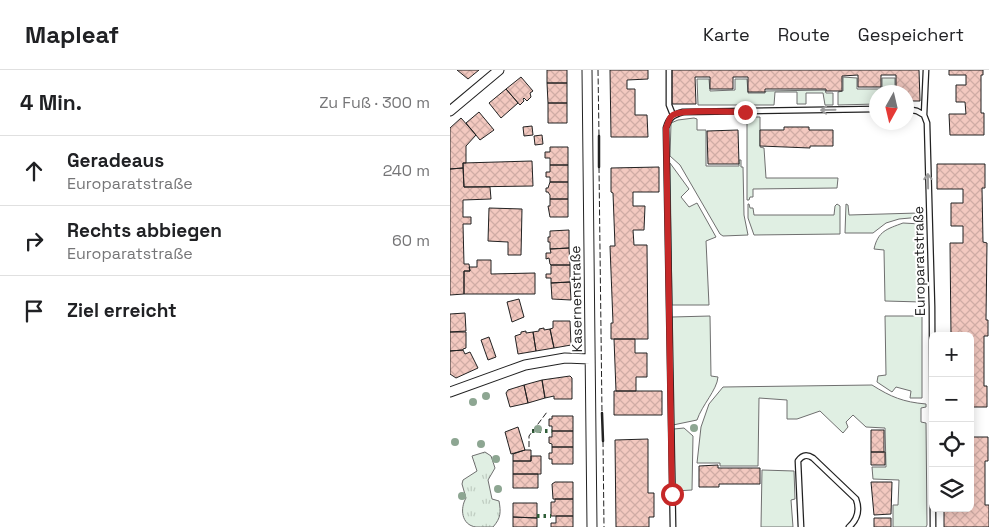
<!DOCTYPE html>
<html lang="de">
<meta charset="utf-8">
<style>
:root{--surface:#fff;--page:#f6f6f6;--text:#202124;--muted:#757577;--line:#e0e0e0}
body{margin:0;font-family:"Space Grotesk",sans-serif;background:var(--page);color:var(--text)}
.controls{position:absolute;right:15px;bottom:15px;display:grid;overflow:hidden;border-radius:8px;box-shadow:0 2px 12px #0003}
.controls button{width:45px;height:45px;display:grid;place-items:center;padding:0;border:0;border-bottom:1px solid var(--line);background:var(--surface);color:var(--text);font:25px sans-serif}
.compass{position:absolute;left:419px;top:15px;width:45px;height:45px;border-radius:50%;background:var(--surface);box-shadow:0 2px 12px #0003;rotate:188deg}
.stop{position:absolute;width:15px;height:15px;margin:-11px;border:4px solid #c62828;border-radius:50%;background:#fff}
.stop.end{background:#c62828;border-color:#fff;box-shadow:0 1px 5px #0008}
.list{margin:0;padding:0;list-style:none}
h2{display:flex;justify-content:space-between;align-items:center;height:65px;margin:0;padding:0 20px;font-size:21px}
h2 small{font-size:16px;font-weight:400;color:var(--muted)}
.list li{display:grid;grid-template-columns:32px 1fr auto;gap:15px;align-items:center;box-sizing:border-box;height:70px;padding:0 20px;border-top:1px solid var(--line)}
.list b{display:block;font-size:19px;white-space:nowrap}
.list p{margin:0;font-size:16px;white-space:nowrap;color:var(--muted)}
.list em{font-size:16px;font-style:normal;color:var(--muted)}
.icon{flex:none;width:28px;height:28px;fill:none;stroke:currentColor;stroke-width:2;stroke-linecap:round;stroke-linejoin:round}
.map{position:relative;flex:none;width:539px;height:457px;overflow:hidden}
header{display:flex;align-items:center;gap:30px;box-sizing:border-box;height:70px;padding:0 25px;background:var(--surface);border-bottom:1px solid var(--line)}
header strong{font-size:24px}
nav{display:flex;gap:28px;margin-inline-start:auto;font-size:18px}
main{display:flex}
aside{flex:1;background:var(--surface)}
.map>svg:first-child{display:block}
.grass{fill:#e0efe3;stroke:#6f6f6f}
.park{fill:url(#park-tufts);stroke:#6f6f6f}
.building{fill:url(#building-cross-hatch);stroke:#222}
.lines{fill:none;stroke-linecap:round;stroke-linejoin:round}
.lane-casing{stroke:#222;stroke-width:7}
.street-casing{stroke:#222;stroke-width:11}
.lane{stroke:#fff;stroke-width:4.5}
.street{stroke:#fff;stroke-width:9}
.hedge{stroke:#2f5e38;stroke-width:4;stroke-dasharray:2.5 4;stroke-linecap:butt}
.fence{stroke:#222;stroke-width:1;stroke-dasharray:6 2.5;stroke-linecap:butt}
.wall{stroke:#222;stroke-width:2.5}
.tree{fill:#8da692}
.oneway{stroke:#9c9c9c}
.route{stroke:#c62828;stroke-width:6}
.labels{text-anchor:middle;stroke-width:4;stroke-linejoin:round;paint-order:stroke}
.street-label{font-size:14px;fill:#222;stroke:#fff}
</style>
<header>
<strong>Mapleaf</strong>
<nav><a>Karte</a><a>Route</a><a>Gespeichert</a></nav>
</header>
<main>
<aside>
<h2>4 Min.<small>Zu Fuß · 300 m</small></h2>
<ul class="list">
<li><svg class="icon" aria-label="ahead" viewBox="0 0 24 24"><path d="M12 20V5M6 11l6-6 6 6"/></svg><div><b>Geradeaus</b><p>Europaratstraße</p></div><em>240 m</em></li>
<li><svg class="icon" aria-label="right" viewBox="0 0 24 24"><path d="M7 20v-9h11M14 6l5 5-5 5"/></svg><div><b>Rechts abbiegen</b><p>Europaratstraße</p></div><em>60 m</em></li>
<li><svg class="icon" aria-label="arrive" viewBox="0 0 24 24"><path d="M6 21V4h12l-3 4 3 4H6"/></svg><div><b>Ziel erreicht</b></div></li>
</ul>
</aside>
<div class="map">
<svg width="539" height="457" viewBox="0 0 539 457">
<defs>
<pattern id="park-tufts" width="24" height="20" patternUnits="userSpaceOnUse" patternTransform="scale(1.25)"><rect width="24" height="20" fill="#e0efe3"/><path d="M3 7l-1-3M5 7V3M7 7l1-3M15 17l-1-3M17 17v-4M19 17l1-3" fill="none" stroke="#c0cdc2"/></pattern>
<pattern id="building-cross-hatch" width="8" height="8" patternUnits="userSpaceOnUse" patternTransform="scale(1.25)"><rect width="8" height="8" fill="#f3c9c0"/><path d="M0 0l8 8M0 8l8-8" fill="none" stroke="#d0aca5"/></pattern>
</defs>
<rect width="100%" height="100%" fill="#fff"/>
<path class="grass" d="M393 7 407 8V19H432V8H445V22H427L426 34 388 35V22L393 21Z
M247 9H259L260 21 285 20V9H297L298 23H315L316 21 375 20 376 23H383V35H375L373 23H356V34H347V22H325L324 35H248Z
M299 47H310V77L314 78 316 108H388L387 118 303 119V127H300L299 130H297V53Z
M244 48 247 49V60H256V96H289V90H291V97H293L294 145 298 165 273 166 270 164 230 95 220 86 221 53 228 50Z
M220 93 239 119 231 127 239 137 247 133 266 167 256 171 259 235H222Z
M298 134H299L300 138H303L304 145H384L385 136 387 134 390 136V164L304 165 298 148Z
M396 134 398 135 399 145 468 143 469 137 471 138V147L449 149 436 153 423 163H395Z
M453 153 471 154 472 232 435 231 434 180 424 179C428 161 437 159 453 153Z
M260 246 261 306 268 307C267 320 252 335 247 350L223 355 222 247Z
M435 246H472V328H460L461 321 446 317 442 322 427 312 428 306 436 305Z
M422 315C441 327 453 332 476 334V337L471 338V352L476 353 477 455 476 457H443V435H448L449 410 423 409 422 397H436L435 358 416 357 403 345 396 352 398 357 393 363 370 341 347 349H337V330L309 328 308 396H270V393H247L251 357 259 334 273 317Z
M234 358 243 366 242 420 225 421 224 359Z
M312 400 344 401 345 429 341 430 343 457H311Z"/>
<path class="park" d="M35 382 41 386 45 398 38 410 42 429 49 431C51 442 51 448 43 457 38 457 32 457 26 457 11 455 10 438 16 428L12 414 13 410 27 401 22 386Z"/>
<path class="building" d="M7 0H29L18 9Z
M97 0H117V13H97Z
M160 0H198V9L177 10V19H185V45H197L198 67H161Z
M222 0H469L470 31H457V22H446V5H431V17H408V5L392 6V21H376V19H315V22H298V7H283V19H260V7H245L246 34H222Z
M499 0H533V5H531V43H534V65H500L499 44H516L515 32H506V15H516V5H499Z
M71 7 83 21 80 23 81 27 77 31 74 28 73 29 74 31 70 35 56 19Z
M97 13H117V33H98Z
M56 19 68 33 51 48 39 33Z
M98 33H117V53H98Z
M29 42 44 60 30 70 16 53Z
M11 48 26 65 16 76V93H13V98L0 99V58Z
M82 56 83 65 74 66 73 57Z
M334 57H359V60H383V76H360V78L310 76V60H334Z
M288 60 289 94H258L257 61Z
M92 65 93 74 85 75 84 66Z
M100 77H118V95H100V88H95V82H100Z
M82 91 83 116 14 117 13 93Z
M487 94H535V118H532L533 172 537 173 536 250H538V266H534V316H537V337H520V266H501L500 173H513V156H501V133H513V119H487Z
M100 95H118V112H100V107H96V102H100Z
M209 97V122H183V136H195L194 160H183L184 175H197L198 269H161V253H163L160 176H165L163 123 161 122V98Z
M13 98 14 117H40L41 129 13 130V147H21V154H13L14 194H19L20 201H14V224L0 225V99Z
M100 112H118V129H100V125L98 122H96V118H98Z
M100 129H118V147H100L98 136H100Z
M39 138 72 139 71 185H58V172L38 171Z
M119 160V178L100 179V172H98V167H100V161Z
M119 178 120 195H101L100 194 99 188 96 189V183H101L100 179Z
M27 190H41V204L85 203V224H14V201H20L19 197H27Z
M101 195H120V212L101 213V208H96V204H101Z
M120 212 121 230 102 229 101 213Z
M69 229 74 247 62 252 57 232Z
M15 243 16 261 0 262V244Z
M103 251H120L121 275 104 278 100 259 103 258Z
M94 258V260L100 259 104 278 86 281 83 262 89 261V259Z
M76 261V263L83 262 86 281 68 284 65 266 71 264V262Z
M0 262H16V278L13 279V280L0 281Z
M39 267 46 287 38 290 31 270Z
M164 269H185V283H197V307H186V321H166Z
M13 280 15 284 20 282 28 298 6 308 0 304V281Z
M120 306 122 308V329H104V326L95 328 92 310Z
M92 310 95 328 78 333 74 315Z
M74 315 78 333 60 337 56 323 58 320Z
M164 321H212V345H164Z
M102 346H123V361H102V356H99V349H102Z
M68 357 75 380 61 384 55 362Z
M421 360H434V382H421Z
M102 361H123V377H102V374L99 373V367H102Z
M520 367H538V391H535V435H539V457H494V438H520Z
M198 369V423H204V447H199V457H166L165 370Z
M102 377H123V394H102V389H99V383H102Z
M75 380H81V391H63V384Z
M421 382H435V395H421Z
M81 386H91V404H63V391H81Z
M268 395V398H310V414H269V417H249V396Z
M63 404H88V418H63Z
M105 412H123V429H103L102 414Z
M421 412H442L441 444 424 445Z
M105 429H123V446H101V432H105Z
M63 433H87V448L63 447Z
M106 446H123V457H101V453H106Z
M63 447 87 448V457H63Z
M424 448H441V457H424Z"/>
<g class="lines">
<defs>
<path id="lane" d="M219 0V35L223 45
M476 0 474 45 477 53 482 237 483 457
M457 39 467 41 474 45
M223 457 216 58C219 48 222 45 233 42L427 39
M351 457 348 391C352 385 357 384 363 388L406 429C410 440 408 449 399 457"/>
<path id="street" d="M137 0 142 457
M0 41 49 0
M0 322 75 295 115 288 140 289"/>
</defs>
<use href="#lane" class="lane-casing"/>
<use href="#street" class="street-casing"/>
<use href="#lane" class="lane"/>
<use href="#street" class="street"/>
<path class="hedge" d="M82 361H102
M87 446H101"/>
<path class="fence" d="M148 0 149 66
M149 97 152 343
M153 371 154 457
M79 377V366L97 342"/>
<path class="wall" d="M149 66V97
M152 343 153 371"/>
</g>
<g class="tree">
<circle cx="36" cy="326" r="4"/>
<circle cx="23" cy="332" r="4"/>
<circle cx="244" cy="358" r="4"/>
<circle cx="88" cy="359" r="4"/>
<circle cx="5" cy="372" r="4"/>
<circle cx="31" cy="374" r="4"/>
<circle cx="46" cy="389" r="4"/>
<circle cx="48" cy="419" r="4"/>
<circle cx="12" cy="426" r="4"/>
</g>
<defs><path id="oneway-shaft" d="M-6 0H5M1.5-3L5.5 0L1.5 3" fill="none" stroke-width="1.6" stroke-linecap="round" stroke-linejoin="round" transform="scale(1.25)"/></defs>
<g class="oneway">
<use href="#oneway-shaft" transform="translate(378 40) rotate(179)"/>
<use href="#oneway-shaft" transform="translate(478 111) rotate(-91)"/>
</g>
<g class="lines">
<path class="route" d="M222 424 216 58C218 54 219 47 223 45 233 39 281 42 295 42"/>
</g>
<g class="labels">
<g class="street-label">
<text transform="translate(469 191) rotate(-91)" y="5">Europaratstraße</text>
<text transform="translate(126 229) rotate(-91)" y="5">Kasernenstraße</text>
</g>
</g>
</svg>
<div class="controls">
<button>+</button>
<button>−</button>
<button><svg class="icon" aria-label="locate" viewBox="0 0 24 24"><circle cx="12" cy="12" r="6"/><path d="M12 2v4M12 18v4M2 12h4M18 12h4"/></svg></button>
<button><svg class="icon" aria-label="layers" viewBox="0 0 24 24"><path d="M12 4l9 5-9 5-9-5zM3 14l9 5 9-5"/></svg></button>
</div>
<svg class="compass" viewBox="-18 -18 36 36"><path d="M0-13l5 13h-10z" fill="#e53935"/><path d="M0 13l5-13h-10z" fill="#757577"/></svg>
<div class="stop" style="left:222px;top:424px"></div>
<div class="stop end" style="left:295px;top:42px"></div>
</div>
</main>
